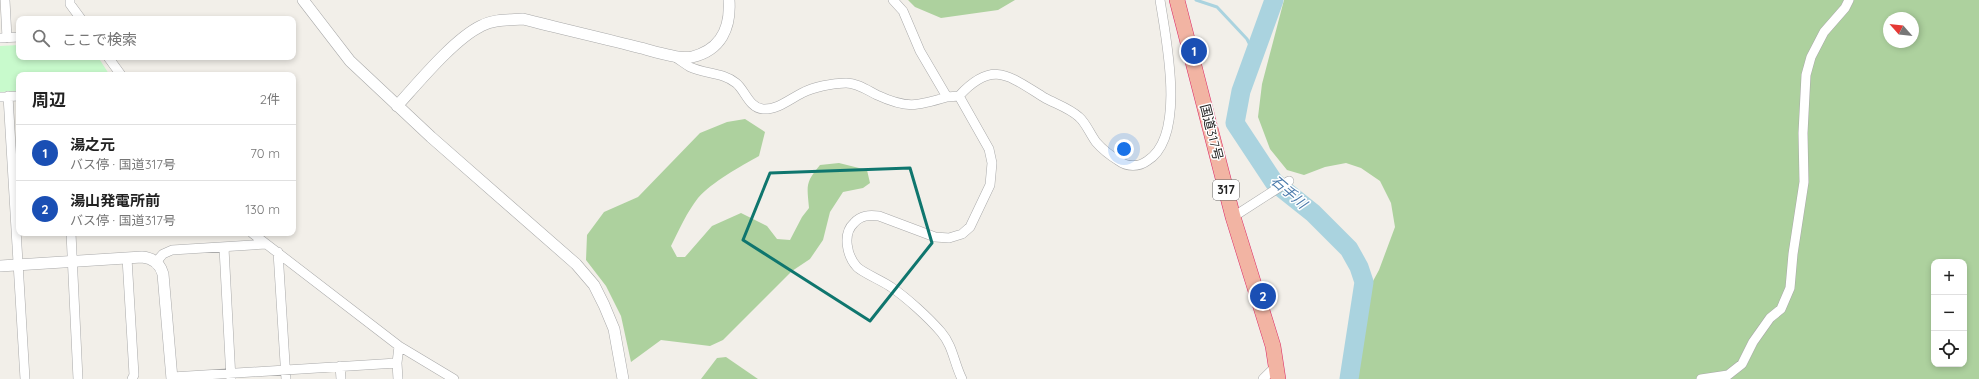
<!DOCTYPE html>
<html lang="ja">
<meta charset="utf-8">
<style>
:root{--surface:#fff;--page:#f2f2f2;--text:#222;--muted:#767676;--line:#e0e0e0;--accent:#d40000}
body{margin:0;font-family:Quicksand,"Noto Sans JP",sans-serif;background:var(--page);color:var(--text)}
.controls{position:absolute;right:12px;bottom:12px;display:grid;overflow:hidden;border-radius:8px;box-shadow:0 2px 6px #0003}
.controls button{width:36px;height:36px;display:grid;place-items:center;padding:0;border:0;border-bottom:1px solid var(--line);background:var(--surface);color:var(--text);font:20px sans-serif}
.compass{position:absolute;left:1883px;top:12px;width:36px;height:36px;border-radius:50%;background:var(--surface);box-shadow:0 2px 6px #0003;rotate:297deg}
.you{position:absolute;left:1124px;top:149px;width:14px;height:14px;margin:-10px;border:3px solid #fff;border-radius:50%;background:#1a73e8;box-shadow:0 0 0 6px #1a73e833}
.badge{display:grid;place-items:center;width:26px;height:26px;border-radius:50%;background:var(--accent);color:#fff;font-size:13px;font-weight:700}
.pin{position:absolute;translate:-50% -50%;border:2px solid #fff;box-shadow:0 1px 4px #0006}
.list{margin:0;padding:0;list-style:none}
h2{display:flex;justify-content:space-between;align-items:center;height:52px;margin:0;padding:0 16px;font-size:17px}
h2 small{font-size:13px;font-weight:400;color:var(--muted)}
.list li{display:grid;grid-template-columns:26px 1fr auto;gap:12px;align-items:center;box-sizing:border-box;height:56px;padding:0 16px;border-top:1px solid var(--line)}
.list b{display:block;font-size:15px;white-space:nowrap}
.list p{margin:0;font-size:13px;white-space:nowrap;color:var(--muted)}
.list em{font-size:13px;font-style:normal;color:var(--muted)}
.icon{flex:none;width:22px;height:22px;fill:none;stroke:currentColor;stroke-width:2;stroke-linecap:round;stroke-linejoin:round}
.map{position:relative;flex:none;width:1979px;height:379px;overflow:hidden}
.search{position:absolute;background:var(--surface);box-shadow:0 2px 6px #0003;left:16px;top:16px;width:280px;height:44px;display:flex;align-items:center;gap:10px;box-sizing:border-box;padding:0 14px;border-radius:8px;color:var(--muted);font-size:15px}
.panel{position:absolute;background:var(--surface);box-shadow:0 2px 6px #0003;left:16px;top:72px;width:280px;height:164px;border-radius:8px}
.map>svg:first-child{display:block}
.forest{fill:#add19e;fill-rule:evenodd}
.park{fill:#c8facc}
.water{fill:#aad3df}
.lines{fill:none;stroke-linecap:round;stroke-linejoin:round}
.stream{stroke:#aad3df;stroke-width:3}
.river{stroke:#aad3df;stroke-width:19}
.minor-casing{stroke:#a9a9a9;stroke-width:10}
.tertiary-casing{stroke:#a9a9a9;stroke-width:12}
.trunk-casing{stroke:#dc2a67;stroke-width:16}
.minor{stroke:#fff;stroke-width:9}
.tertiary{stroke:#fff;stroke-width:11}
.trunk{stroke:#f2b4a3;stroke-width:15}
.marked{fill:none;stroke:#0f766e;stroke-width:3;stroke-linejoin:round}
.labels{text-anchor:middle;stroke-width:3;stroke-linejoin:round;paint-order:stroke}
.shield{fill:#fff;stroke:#646464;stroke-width:1}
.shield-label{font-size:12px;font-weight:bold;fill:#222}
.street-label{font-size:13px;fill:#222;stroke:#fff}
.water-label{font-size:14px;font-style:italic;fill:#4a7aab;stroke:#fff}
</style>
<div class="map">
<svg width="1979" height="379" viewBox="0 0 1979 379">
<rect width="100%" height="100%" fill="#f2efe9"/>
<path class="forest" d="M908 0H1015L998 10 941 18 915 7Z
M1284 0H1979V379H1358L1360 305 1379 270 1395 227 1391 203 1380 181 1361 168 1346 163 1325 167 1304 175 1287 170 1270 149 1258 117 1262 84ZM1889 18H1913V42H1889ZM1934 262H1964V364H1934Z
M745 119 765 132 759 156C741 166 712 182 698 198 687 212 679 230 671 246L677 257H685L712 226 741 213 767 226 777 239 790 240 802 217 809 208C807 185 805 183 820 165L839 163 867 170 870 183 863 188 843 192 830 212 823 240 810 259 792 271 723 340 710 346 661 340 631 362 621 316 606 286 586 260 587 235 604 212 638 197 700 133 727 122Z
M726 357 758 379H701L717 358Z"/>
<path class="park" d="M19 45V57H98L109 74 108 75H19V91L0 92V46Z"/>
<path class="water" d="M1360 305 1358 379H1340Z"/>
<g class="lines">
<path class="stream" d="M1196 0 1217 7 1247 39 1254 53"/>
<path class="river" d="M1274 0 1241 91 1235 123 1274 182 1313 213 1349 249 1359 267 1364 282 1349 379"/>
<defs>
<path id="minor" d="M5 0 7 38
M70 0V4L81 19
M893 0 903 11 920 51 947 97 959 96C993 59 1009 76 1045 98 1056 104 1069 108 1079 117 1086 123 1090 134 1096 142 1102 149 1111 156 1119 161 1127 167 1139 167 1147 161 1187 137 1166 39 1160 0
M0 38 19 37
M108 57 121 75
M675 57C680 60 685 64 690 67 705 74 722 72 736 83 745 90 749 108 763 109 777 110 790 99 802 93 814 87 832 83 846 83 857 83 867 90 877 95 907 109 917 106 947 97
M8 96 25 379
M959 96 989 149 992 163 990 185 970 227 962 234 949 238 935 237 879 216C869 215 861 215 854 223 842 234 847 256 857 267 863 273 883 281 891 287 907 298 928 317 941 332 953 346 954 363 962 379
M0 97 19 96
M1233 217 1289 181
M71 233 78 379
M252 233 399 346 454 379
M224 248 231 379
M278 252 286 379
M127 258 134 375 132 379
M156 262 163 254 172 250 266 244
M340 366 341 379
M172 377 397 363
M398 379 397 363 399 346
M1263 379 1277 365
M1701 379 1728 375 1742 364 1753 342 1770 318 1781 309 1790 288 1793 254 1804 182 1803 133 1806 75 1811 57 1824 32 1845 8 1849 0"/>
<path id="tertiary" d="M303 0 350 61 431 137 576 264 594 285 604 305 614 329 623 379
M397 106C418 83 454 39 481 26 494 19 509 20 523 19 562 29 602 38 641 48 653 51 680 60 692 57 721 50 731 28 729 0
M0 266 142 257C153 258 160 263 163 274L172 379"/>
<path id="trunk" d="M1177 0 1233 217 1273 346 1278 379"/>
</defs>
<use href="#minor" class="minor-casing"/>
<use href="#tertiary" class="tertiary-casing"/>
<use href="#trunk" class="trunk-casing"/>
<use href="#minor" class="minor"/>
<use href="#tertiary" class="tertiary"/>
<use href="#trunk" class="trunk"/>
</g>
<path class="marked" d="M910 168 932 243 870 321 743 240 770 173Z"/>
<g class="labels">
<rect class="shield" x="1213" y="180" width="26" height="20" rx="3"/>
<g class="shield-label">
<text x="1226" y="194">317</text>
</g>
<g class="street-label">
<text transform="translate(1212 132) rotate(76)" y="5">国道317号</text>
</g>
<g class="water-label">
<text transform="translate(1289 192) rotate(41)" y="5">石手川</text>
</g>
</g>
</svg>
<div class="controls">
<button>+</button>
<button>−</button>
<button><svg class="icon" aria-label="locate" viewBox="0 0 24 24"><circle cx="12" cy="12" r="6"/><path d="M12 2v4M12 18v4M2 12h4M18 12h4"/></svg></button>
</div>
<svg class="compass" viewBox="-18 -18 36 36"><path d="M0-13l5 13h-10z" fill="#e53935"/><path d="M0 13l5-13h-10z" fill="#767676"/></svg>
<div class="you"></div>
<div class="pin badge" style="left:1194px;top:51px;background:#1a4fb4">1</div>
<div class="pin badge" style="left:1263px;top:296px;background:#1a4fb4">2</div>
<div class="search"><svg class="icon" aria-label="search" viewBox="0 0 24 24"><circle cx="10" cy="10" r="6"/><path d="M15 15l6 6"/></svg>ここで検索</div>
<section class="panel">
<h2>周辺<small>2件</small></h2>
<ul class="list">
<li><span class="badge" style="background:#1a4fb4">1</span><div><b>湯之元</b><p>バス停 · 国道317号</p></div><em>70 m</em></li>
<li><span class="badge" style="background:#1a4fb4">2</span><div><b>湯山発電所前</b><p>バス停 · 国道317号</p></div><em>130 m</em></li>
</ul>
</section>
</div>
